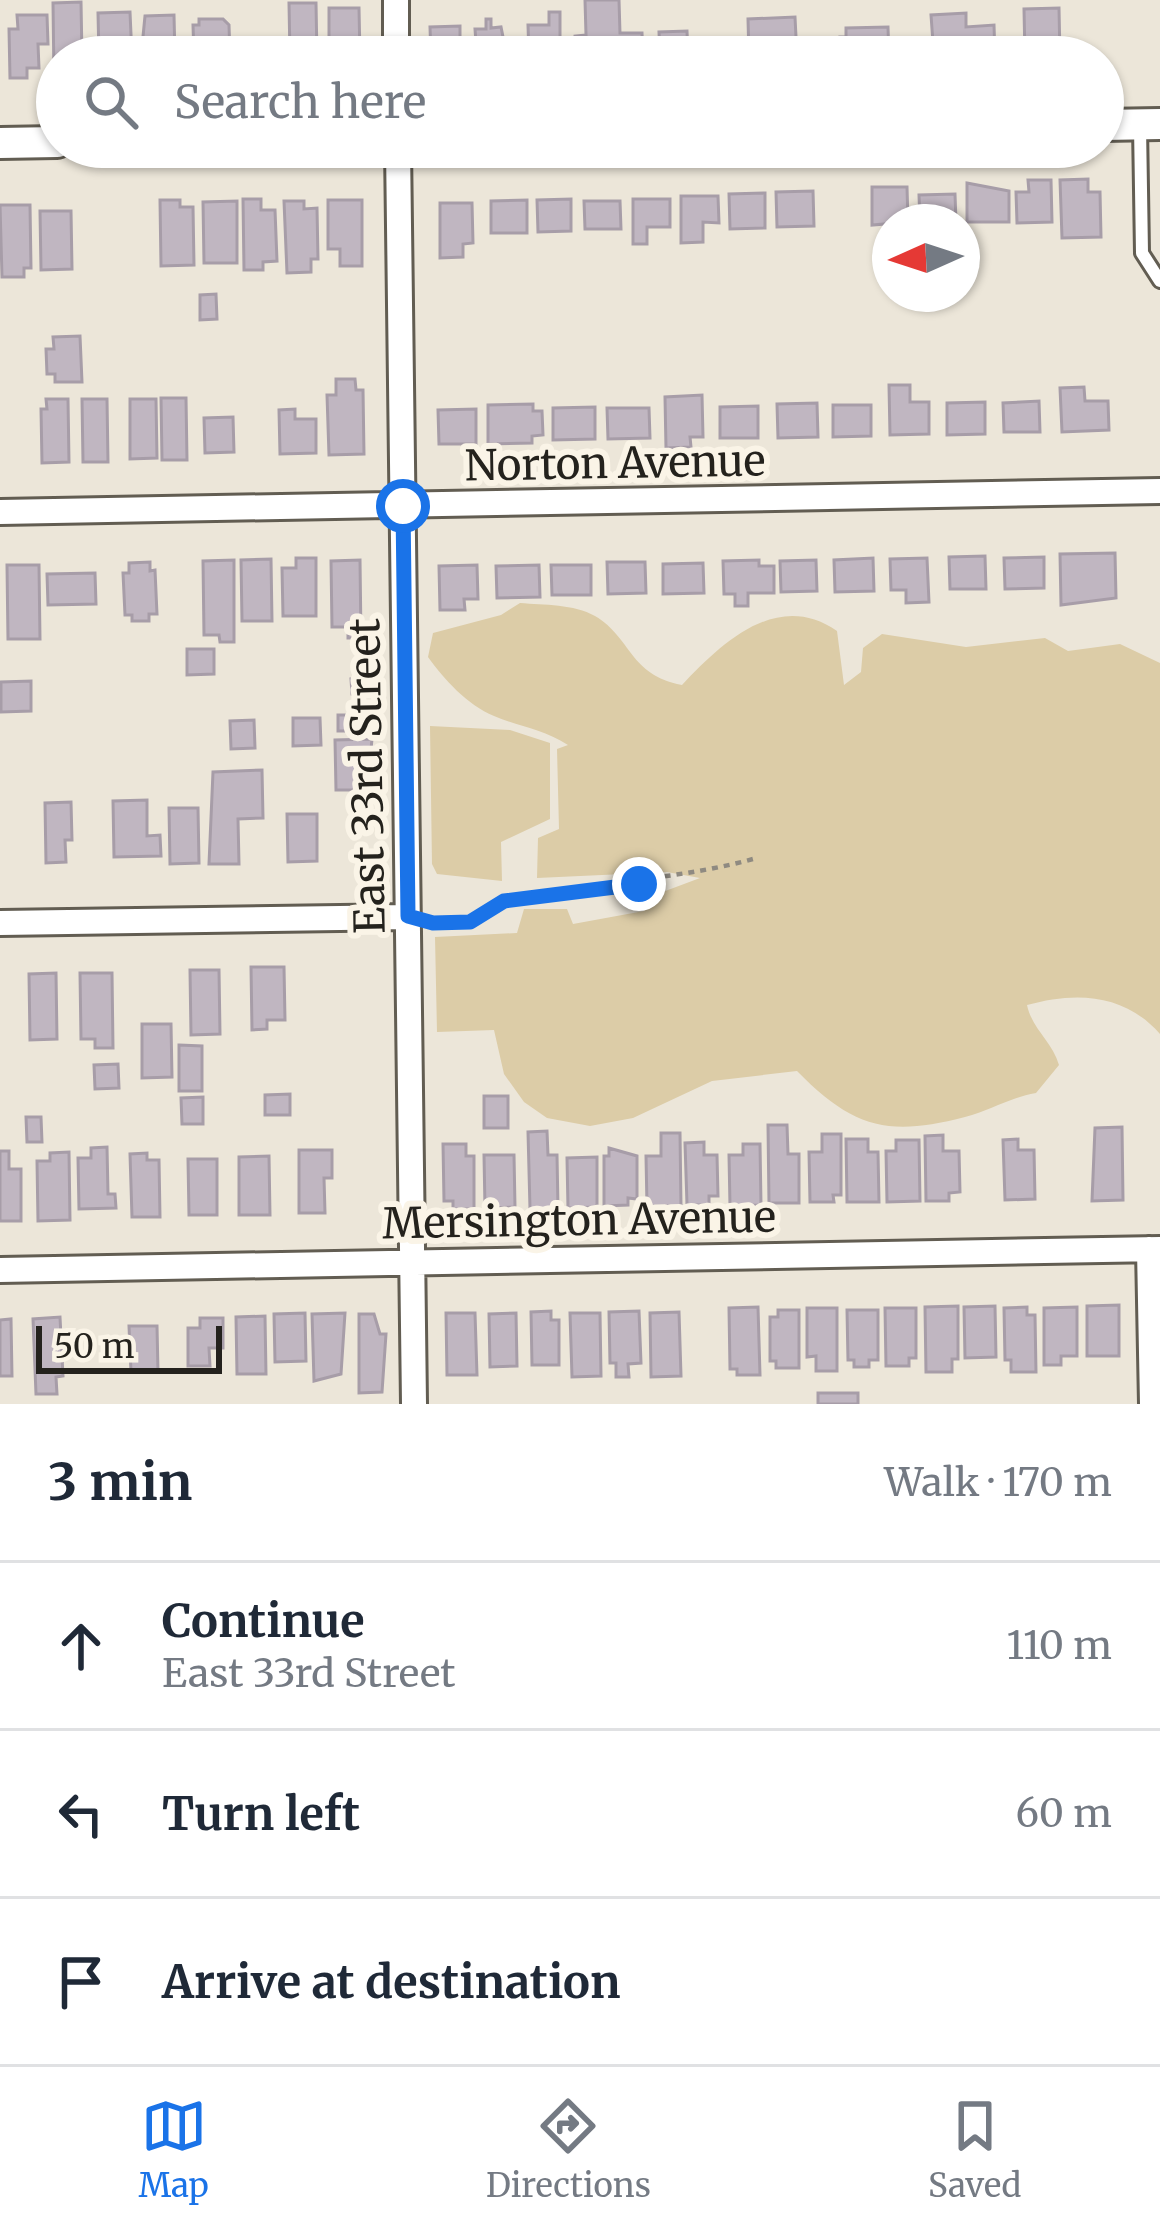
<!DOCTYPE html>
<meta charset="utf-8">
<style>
:root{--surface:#fff;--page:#f6f6f7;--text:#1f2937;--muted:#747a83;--line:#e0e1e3;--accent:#1a73e8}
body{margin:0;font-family:Merriweather,serif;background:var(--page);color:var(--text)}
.compass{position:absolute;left:872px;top:204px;width:108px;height:108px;border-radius:50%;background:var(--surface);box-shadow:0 3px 9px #0004;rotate:267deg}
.scale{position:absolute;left:36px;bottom:30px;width:186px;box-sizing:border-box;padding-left:12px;border:6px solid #24221d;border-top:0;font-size:33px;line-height:42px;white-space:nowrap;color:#24221d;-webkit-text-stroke:9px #faf4e7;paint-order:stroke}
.stop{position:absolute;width:36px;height:36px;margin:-27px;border:9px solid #1a73e8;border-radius:50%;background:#fff}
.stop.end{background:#1a73e8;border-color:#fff;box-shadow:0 3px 12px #0008}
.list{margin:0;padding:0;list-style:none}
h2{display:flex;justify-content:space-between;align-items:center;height:156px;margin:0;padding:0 48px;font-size:51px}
h2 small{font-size:39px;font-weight:400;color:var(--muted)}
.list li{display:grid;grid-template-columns:78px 1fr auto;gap:36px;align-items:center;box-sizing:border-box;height:168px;padding:0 48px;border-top:3px solid var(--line)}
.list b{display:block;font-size:45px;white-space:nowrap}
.list p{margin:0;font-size:39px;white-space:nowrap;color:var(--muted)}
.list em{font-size:39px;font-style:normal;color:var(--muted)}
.icon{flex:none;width:66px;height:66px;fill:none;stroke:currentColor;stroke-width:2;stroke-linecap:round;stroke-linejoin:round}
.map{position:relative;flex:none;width:1160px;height:1404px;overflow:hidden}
.search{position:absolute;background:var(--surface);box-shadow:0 3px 9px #0004;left:36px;right:36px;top:36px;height:132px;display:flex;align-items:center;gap:30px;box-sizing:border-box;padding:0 42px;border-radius:66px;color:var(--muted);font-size:45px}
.sheet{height:660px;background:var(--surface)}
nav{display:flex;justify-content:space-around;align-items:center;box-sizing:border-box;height:168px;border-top:3px solid var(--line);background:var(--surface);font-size:33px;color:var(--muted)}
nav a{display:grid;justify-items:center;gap:6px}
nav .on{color:var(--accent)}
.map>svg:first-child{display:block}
.green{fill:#dccca7}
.building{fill:#c0b6c1;stroke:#a79da8;stroke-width:3}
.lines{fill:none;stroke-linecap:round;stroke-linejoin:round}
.service-casing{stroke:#625d52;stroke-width:18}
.minor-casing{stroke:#625d52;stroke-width:30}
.tertiary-casing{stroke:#625d52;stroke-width:36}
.path{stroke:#8f8a81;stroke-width:4.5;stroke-dasharray:6 6;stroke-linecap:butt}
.service{stroke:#fff;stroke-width:12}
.minor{stroke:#fff;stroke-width:24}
.tertiary{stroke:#fff;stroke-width:30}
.route{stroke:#1a73e8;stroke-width:15}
.labels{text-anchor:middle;stroke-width:12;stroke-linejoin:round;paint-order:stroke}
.street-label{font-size:42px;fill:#24221d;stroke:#faf4e7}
</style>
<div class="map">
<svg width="1160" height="1404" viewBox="0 0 1160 1404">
<rect width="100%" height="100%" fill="#ece6d9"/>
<path class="green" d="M520 603C544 605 574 604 595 616 632 638 629 675 682 685 721 644 777 589 837 631L844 685 861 672 863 648 882 634 966 647 1045 638 1068 651 1120 644 1160 663V1034C1125 994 1077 991 1027 1005 1032 1029 1052 1041 1059 1065L1036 1093C1008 1098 990 1111 965 1117 888 1137 853 1128 797 1071L712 1081 633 1118 590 1126 547 1118 524 1102 504 1074 494 1030 437 1032 435 937 517 933 524 909H567L573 924 644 911V899L700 878 667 872 537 878 538 838 559 829 557 749 568 745C543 729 520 727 494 716 467 705 444 679 428 657L433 633 501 615Z
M430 726 510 730 550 743V819L501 842 502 881 437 874 432 864Z"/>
<path class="building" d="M585 0H619L620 33H642L643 57H575V36L586 35Z
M81 2 82 57H57L54 79 53 3Z
M289 3H316L317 57H290Z
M329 8H359L360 57H329Z
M1059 8 1060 57H1025L1024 9Z
M130 12 132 57H99L98 13Z
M549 12H560V57H529L528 25H549Z
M966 13V27L994 25 995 57H951L950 42 933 43 931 15Z
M17 15H47L48 44H38L39 68H27V78H10L9 29H18Z
M174 15 175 57H141L145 16Z
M795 17 797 57H749L748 19Z
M199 19H223L229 25 230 57H194L193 25H199Z
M486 19H491V28L501 27 507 57H477L475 29H486Z
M460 26V57H431L430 27Z
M888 27 889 57H841L840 37H846V28Z
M687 31 688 57H660L659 32Z
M1088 179V192H1100L1101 237 1062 238 1060 180Z
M1028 180H1051L1052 222 1017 223 1016 192H1029Z
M967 183 1009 191V222H967Z
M872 187H907L908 222 872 225Z
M813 191 814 226 777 227 776 192Z
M765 193V228L730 229 729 194Z
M955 194 956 222H920L919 195Z
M681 196H718L719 223 703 222V242L681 243Z
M243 199H261V210H275L277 261 263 262V270H244Z
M571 199V231L538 232 537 200Z
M633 199H670V227H647V244H633Z
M160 200H180V207H193L194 265 161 266Z
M328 200H362V266H340V249H328Z
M527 200V233H491V201Z
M237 201V263H204L203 202Z
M284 201H304V209L317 208 318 259H311V272L287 273Z
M584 201H620L621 229H585Z
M440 203H472L473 243 463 244V257L440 258Z
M0 205H30L31 268H24V277H2Z
M40 211H71L72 269 41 270Z
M216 294 217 319 200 320V295Z
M80 336 82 382H55V374H47L46 349H54L53 337Z
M336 379H355L356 390H363L364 454 329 455 327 395H336Z
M889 385H910V402H929V434L890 435Z
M1084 387 1085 401H1108L1109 430 1062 432 1060 388Z
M702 395 703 437H690L691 447 666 448 665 397Z
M161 398H186L187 460H162Z
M46 399H68L69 462 42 463 41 409H47Z
M82 399H107L108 462H83Z
M130 399H156L157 458 130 459Z
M1039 401 1040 432H1004L1003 403Z
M985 402V434L947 435V403Z
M817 403 818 437 778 438 777 404Z
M533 404V411H542L543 435 532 436V443L488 444V405Z
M833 405H871V436L833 437Z
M758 406V438H720V407Z
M595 407V439L553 440V408Z
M607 408H649L650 438 608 439Z
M295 409V419H316V453L280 454 279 410Z
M476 409V444H439L438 410Z
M233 417 234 452 205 453 204 418Z
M1115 553 1116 598 1061 605 1060 554Z
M985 556 986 589H950L949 557Z
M1044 557V588L1005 589 1004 558Z
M296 558H316V616H283L282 568H296Z
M873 558 874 591 835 592 834 560Z
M927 558 929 602 906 603V590H891L890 559Z
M271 559 272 621H242L241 560Z
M234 560V642H220L219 635H204L203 561Z
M360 560 361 638H348V627H332L331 561Z
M759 560V566H774V593H748V606H735V594H724L723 561Z
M816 560 817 591 781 592 780 561Z
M150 562V571L155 570 157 614H149V621H132V615H125L123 573H129V563Z
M607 562H645L646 593 608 594Z
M703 563 704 593 663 594V564Z
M7 565H39L40 639H8Z
M477 565 478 599H464L465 610H440L439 566Z
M539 565 540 597 497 598 496 566Z
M551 565H591V595H552Z
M95 573 96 604 48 605 47 574Z
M187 649H214V674L187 675Z
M375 678V694H352L351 679Z
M31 681V711L1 712V682Z
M338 715H365V731H338Z
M293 718H320L321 745 293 746Z
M254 720 255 748 231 749 230 721Z
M372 739 367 790H336L335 740Z
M262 770 263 818 238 819 239 864H209L213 772Z
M147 800V836L160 835 161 856 114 857 113 801Z
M71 802 72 840H65L66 862 46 863 45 803Z
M169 808H198L199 863 170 864Z
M287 814H317V861L288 862Z
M251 967H284L285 1020H267V1029L252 1030Z
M190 970H219L220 1034 191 1035Z
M56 973 57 1039 30 1040 29 974Z
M80 973H112L113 1048H95V1039H81Z
M142 1024H171L172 1077 142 1078Z
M179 1045 202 1046V1091H179Z
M118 1064 119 1088 95 1089 94 1065Z
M290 1094V1115H265V1095Z
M484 1096H508V1128H484Z
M203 1097V1124H182L181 1098Z
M26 1117H41L42 1142H27Z
M768 1125H787L788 1154H799V1203H769Z
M1122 1127 1123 1200 1092 1201 1095 1128Z
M547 1131 548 1155H557L558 1208 530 1209 528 1132Z
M661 1133H680L681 1206H647L646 1156H661Z
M822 1134H841V1195H833L834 1202H810L809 1152H822Z
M943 1135V1151H959L960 1192 949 1193V1201H926L925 1136Z
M846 1139H868V1152H878L879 1202H847Z
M1018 1139V1150H1034L1035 1199 1005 1200 1003 1140Z
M896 1140H919L920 1201 887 1202 886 1151H896Z
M704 1142V1155H717L718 1196H709V1205H687L685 1143Z
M443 1144H466V1156H474V1209H453V1201H444Z
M743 1144H760L761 1205 730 1206 729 1155H743Z
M107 1147 108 1194H115L116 1208 79 1209 78 1158H91V1148Z
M609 1148 637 1156V1199L628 1198V1205L604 1206V1156H609Z
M299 1150H332V1178H324L325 1213H299Z
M0 1151H9V1169H21V1221H0Z
M69 1152 70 1220 38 1221 37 1161H50V1153Z
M147 1153V1160H159L160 1217H132L130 1154Z
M484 1155H514L515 1207 485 1208Z
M269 1156 270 1215H239V1157Z
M597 1157V1207L568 1208 567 1158Z
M188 1159H217V1215H189Z
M1119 1305V1356H1087V1306Z
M958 1306V1359H952V1372H926L925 1307Z
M995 1306 996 1357 965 1358 964 1307Z
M758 1307 760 1375H737V1369H730L729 1308Z
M1027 1307V1315H1035L1036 1372H1011V1360H1005L1004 1308Z
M1077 1307V1356H1061V1365H1044V1308Z
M807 1308H837V1371H816V1356L807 1357Z
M885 1308H916V1358H909V1366H886Z
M778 1310H799V1368H776V1361H770V1317H778Z
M847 1310H878V1360H869V1367H854V1360H848Z
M551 1311V1320H559V1365H532L531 1312Z
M639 1311 641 1363 628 1364 629 1377H616V1363H610L609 1312Z
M679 1312 681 1376 651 1377 650 1313Z
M305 1313 306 1361 275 1362 274 1314Z
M345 1313 341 1374 314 1381 312 1314Z
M446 1313H475L477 1375H447Z
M516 1313 517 1366 490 1367 489 1314Z
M570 1313H600L601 1376 572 1377Z
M359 1314H374L380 1334H386L382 1392 359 1393Z
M265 1316 266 1374H237L236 1317Z
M60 1317 63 1376 56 1377 57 1394H36L33 1319Z
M200 1318H223V1348H209L210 1366H188V1328H200Z
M11 1319 12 1376H0V1320Z
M129 1326H157L158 1372H131Z
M818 1393H858V1404H818Z"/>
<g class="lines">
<defs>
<path id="service" d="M1140 126 1142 253 1160 281"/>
<path id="minor" d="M396 0V57
M398 147 414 1404
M0 512 1160 491
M0 923 408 917
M1149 1249 1152 1404
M0 1270 1160 1249"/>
<path id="tertiary" d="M1103 125 1160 124
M0 143 57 142"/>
</defs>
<use href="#service" class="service-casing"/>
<use href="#minor" class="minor-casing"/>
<use href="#tertiary" class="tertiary-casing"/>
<path class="path" d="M431 922C472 927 476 908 510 900 590 881 673 881 753 859"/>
<use href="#service" class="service"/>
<use href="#minor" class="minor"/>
<use href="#tertiary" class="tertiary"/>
</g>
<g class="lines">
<path class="route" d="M403 506 408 916 433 923 470 922 504 901 639 884"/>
</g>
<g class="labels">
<g class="street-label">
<text transform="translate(615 463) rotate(-1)" y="15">Norton Avenue</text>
<text transform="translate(367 776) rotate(-91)" y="15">East 33rd Street</text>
<text transform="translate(579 1220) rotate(-1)" y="15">Mersington Avenue</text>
</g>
</g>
</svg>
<svg class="compass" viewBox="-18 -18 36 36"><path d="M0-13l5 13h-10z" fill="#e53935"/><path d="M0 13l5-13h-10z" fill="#747a83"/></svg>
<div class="scale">50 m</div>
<div class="stop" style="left:403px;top:506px"></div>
<div class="stop end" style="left:639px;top:884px"></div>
<div class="search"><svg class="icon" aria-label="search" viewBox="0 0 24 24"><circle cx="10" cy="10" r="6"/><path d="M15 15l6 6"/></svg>Search here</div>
</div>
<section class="sheet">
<h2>3 min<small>Walk · 170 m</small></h2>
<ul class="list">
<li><svg class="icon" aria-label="ahead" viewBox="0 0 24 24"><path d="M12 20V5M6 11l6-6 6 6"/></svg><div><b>Continue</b><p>East 33rd Street</p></div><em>110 m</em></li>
<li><svg class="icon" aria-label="left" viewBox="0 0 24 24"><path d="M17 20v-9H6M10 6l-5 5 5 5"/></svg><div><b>Turn left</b></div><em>60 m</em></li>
<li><svg class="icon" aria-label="arrive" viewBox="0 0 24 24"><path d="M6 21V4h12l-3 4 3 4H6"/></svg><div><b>Arrive at destination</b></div></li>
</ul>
</section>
<nav>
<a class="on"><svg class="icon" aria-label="map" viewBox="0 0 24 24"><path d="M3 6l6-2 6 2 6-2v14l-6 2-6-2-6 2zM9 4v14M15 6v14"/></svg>Map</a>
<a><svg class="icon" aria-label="directions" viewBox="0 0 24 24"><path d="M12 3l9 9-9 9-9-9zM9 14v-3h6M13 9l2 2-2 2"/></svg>Directions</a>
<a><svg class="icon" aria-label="saved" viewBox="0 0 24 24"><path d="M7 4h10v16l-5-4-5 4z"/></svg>Saved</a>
</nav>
